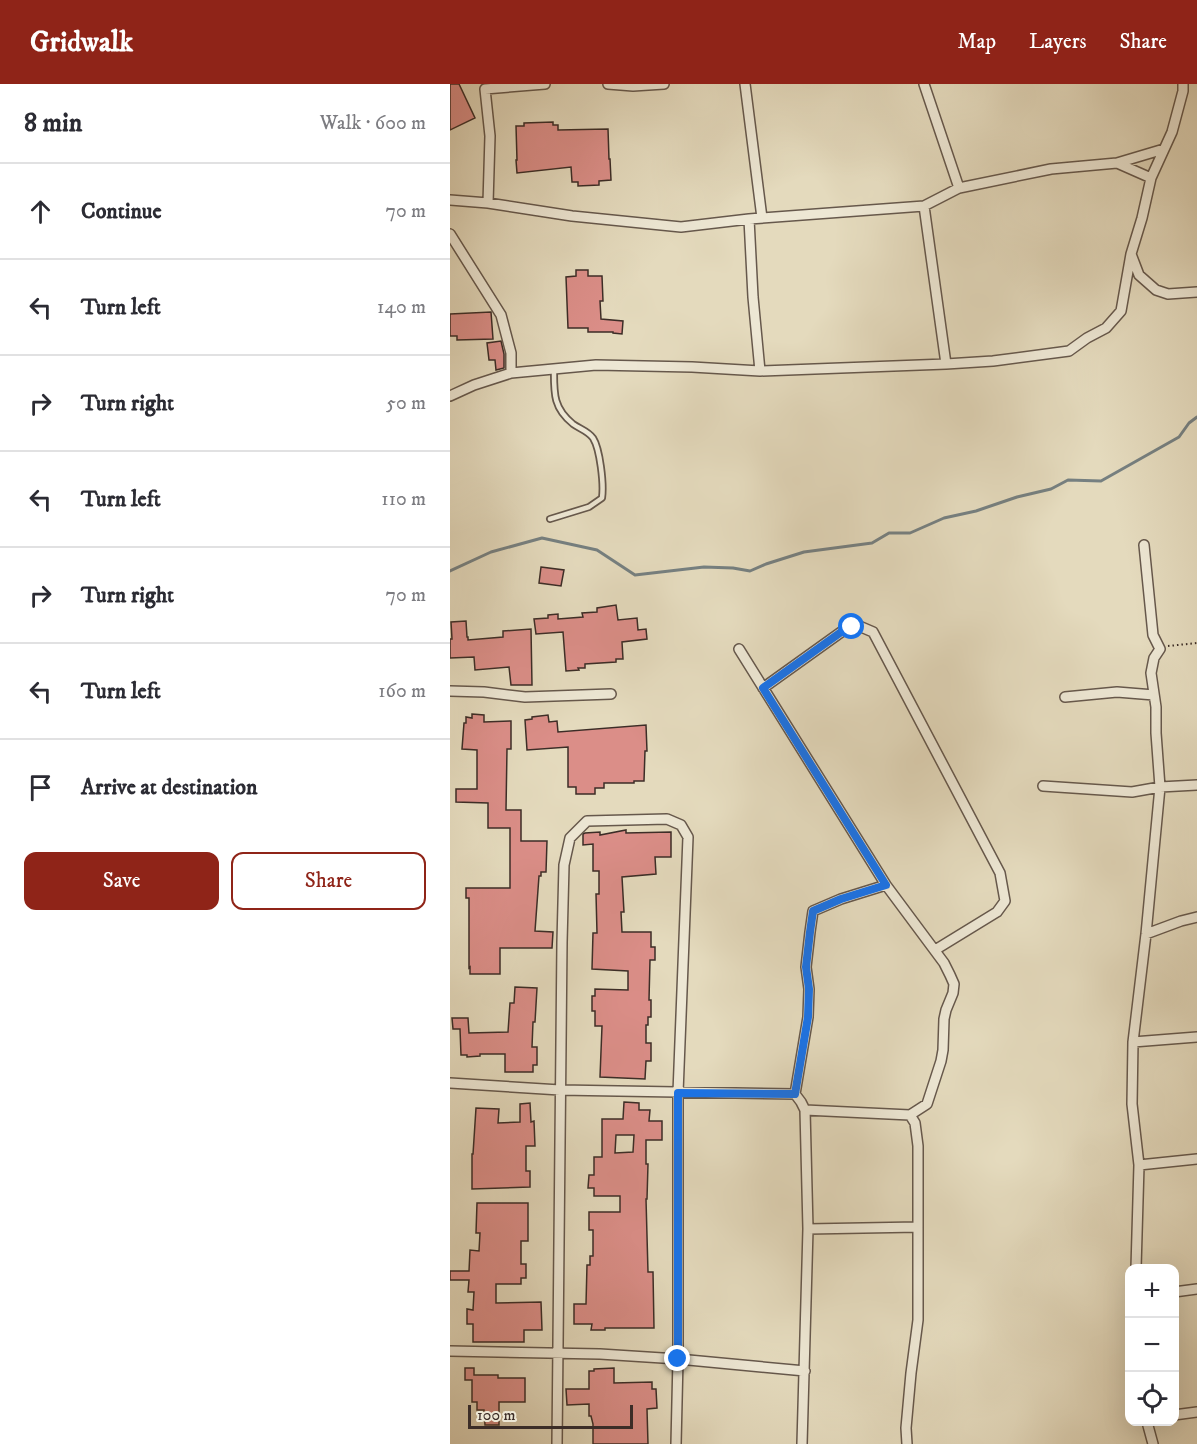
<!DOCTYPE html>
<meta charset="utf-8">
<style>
:root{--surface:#fff;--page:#f7f7f7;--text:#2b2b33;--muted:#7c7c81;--line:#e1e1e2;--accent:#8f2418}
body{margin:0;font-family:"IM FELL DW Pica",serif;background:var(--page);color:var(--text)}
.controls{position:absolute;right:18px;bottom:18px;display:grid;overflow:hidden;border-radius:12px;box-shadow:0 6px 24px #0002}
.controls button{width:54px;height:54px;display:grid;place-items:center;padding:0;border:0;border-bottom:2px solid var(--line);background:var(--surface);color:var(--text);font:30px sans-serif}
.scale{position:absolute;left:18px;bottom:15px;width:165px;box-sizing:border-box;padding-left:6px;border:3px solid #3c2d27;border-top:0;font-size:16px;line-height:21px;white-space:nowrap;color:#3c2d27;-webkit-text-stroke:4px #ede7d4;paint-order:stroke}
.stop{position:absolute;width:18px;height:18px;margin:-14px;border:4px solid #1a73e8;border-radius:50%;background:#fff}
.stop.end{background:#1a73e8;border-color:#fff;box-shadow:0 2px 6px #0008}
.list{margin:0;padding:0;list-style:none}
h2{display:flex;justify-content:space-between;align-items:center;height:78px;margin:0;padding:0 24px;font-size:26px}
h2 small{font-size:20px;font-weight:400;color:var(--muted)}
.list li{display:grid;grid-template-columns:39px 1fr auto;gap:18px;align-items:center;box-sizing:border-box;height:96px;padding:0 24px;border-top:2px solid var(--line)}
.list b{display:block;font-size:22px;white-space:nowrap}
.list em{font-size:20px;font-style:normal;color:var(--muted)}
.actions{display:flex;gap:12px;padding:18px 24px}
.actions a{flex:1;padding:14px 0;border:2px solid var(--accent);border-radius:12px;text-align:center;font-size:21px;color:var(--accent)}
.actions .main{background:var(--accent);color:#fff}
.icon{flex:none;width:33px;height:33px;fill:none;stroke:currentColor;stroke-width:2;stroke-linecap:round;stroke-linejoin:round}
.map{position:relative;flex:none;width:747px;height:1360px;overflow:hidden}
header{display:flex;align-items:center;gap:36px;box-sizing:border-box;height:84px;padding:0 30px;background:var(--accent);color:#fff}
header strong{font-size:28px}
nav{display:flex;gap:33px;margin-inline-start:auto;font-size:21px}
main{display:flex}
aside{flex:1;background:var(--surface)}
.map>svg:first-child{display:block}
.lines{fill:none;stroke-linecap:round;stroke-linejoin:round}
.stream{stroke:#768081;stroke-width:3}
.building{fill:#db8e88;stroke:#3c2d27;stroke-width:1.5;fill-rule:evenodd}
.lane-casing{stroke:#66584c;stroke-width:8}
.street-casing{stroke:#66584c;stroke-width:12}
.path{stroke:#3c2d27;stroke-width:2;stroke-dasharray:1.5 3;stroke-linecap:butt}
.lane{stroke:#ede7d4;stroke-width:4.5}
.street{stroke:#ede7d4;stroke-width:9}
.route{stroke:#1a73e8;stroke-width:8}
</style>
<header>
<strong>Gridwalk</strong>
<nav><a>Map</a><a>Layers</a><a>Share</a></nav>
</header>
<main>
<aside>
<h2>8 min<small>Walk · 600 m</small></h2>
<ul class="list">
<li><svg class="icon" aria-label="ahead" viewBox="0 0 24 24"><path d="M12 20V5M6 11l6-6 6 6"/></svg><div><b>Continue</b></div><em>70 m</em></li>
<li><svg class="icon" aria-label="left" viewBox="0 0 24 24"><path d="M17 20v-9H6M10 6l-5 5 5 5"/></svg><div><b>Turn left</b></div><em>140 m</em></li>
<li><svg class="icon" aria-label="right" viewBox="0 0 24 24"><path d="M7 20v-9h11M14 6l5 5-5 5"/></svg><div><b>Turn right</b></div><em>50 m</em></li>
<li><svg class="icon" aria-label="left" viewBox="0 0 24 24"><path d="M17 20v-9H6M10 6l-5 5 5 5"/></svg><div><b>Turn left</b></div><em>110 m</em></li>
<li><svg class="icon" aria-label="right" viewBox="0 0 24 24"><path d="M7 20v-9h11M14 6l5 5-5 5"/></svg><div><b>Turn right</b></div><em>70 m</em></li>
<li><svg class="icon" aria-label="left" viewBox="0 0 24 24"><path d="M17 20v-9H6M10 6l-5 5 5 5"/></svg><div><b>Turn left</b></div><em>160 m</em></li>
<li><svg class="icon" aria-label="arrive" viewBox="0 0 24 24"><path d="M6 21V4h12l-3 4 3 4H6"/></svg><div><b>Arrive at destination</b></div></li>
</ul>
<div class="actions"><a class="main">Save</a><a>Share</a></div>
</aside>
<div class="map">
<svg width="747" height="1360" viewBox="0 0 747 1360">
<rect width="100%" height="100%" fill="#e4dabd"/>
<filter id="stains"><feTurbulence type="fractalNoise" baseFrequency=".00333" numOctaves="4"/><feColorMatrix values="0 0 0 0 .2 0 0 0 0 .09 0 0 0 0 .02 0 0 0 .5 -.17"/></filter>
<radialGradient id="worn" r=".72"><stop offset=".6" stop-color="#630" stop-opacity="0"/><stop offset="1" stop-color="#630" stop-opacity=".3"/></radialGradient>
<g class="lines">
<path class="stream" d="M0 487 41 468 92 454 147 466 185 491 254 483 283 484 300 487 316 480 354 468 422 459 439 449H460L494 434 526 427 567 413 601 405 618 396 651 397 729 353 739 339 747 333"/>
</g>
<path class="building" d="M0 0H9L25 34 0 46Z
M103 38V41H108V46L158 45 159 75H160L161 96 149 97V101L128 102V98H122L121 83 67 89 66 76H67L66 42H74V39Z
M126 186H138V192H152L153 217H150L151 235 173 237 172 250 163 249V248H138V244H118L116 193 126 192Z
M41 228 43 255 7 256V252H0V230Z
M51 257 54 270V284L46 286 45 276H39L37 259Z
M91 483 114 486 111 502 89 499Z
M166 521 168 536 187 534 188 546 196 545 197 555 172 558 173 575H166V578L135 580V584H128L129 586 116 587 113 548 86 550 84 535 98 534V531L108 530V535L133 533 132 529 147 528V524Z
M16 537 17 553H18V556L53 553V547L81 545 82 601H61L59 583 25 586 24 573 0 574V555H2L1 538Z
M22 630 34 631V638L61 637V665H57L56 726H71V757H97L96 788H91V792H89L85 847 103 848 102 864H50V890H20V883L19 884V814H16V804H60V744H38V719L6 718V705H27V666L12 665 14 639H16V633L22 634Z
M98 631 99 638 107 637 108 648 196 641 197 667H195L194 697H184V699H154V704H145V710H126V703H118V663L77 666 75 636 82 635V633Z
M176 746V749L221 748V773H205L206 790 172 793 174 828H171L172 848H201V863H205V876H200L199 916H201V933H198V941H196V959H201V977H196L195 995 150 993 152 942H145V927H142V912H145V905L178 906V887L142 885 143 849H147L146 810H149V787H143V760L133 761V750L135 749 150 748V751Z
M65 903 87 904 85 938H83L82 963H87V981H83V988H55V970H30V972L17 973V971H11L10 945H3L2 934H18L19 949 58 948 60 919H64Z
M174 1018 189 1019V1026H200L199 1037H212V1056H196V1080H198L197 1115H196L198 1188H203L204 1244H155V1246H141L142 1240H124V1220H136L137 1181H140V1172H143V1146H139V1128H170V1112H144V1104H138L139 1091H144V1073H152V1035H173ZM166 1051H184L183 1068 165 1069Z
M80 1019 81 1038 84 1037 85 1062H76V1087H80V1103L22 1105V1070H23L26 1024 49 1025 48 1039 70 1038V1020Z
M27 1119H78V1157H71V1180H76V1194H71V1200H46V1219L91 1218 92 1246H74V1258H23V1240H17V1225L23 1226 24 1208H18L19 1196H0V1187H19L20 1166 29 1167 30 1149H26Z
M15 1284H24V1291H48V1294H75V1318H49V1341H35L34 1326H27V1318H22V1296H15Z
M164 1284V1299L202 1298V1305H206L207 1324 197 1325 198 1360H143V1340L141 1332H139V1320L117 1321 116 1305H139V1287H144V1285Z"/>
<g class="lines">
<defs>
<path id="lane" d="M100 435 139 423 152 414C154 400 150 365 143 354 138 347 130 345 123 340 103 324 104 309 104 285"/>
<path id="street" d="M158 0 183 2 214 0
M295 0 312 134
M474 0 509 104
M667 79 701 94
M0 116 38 119 122 132 231 143 299 135 474 122 509 104 601 85 667 79 714 65
M38 119 40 52 35 5 95 0
M474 122 496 280
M0 150 51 231 61 269V289
M681 170 689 191 706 206 718 210 747 208
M310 287 496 280 543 277 619 267 637 254 656 244 671 227 681 170 692 134 701 94 722 48 733 7V0
M0 312 24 301 61 289 146 281 242 283 310 287 303 213 299 135
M289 565 436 801 494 879 500 891 504 900 503 909 496 926 494 935 493 966 491 977 477 1020 460 1031
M313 604 394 546 409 542 423 548 550 789 555 817 547 828 485 866
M0 607 34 608 75 613 161 610
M615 613 667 608 704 611
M593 702 682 708 710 703 747 701
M696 850 731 837 747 833
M683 958 747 953
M0 999 110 1006 345 1010
M355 1026 460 1031 465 1039 468 1062V1236L461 1289 456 1344 457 1360
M689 1081 747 1075
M358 1145 468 1143
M686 1184 689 1081 682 1020 683 958 696 850 710 703 706 649V623L701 589 704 574 710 565 703 551 694 461
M724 1208 747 1205
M0 1267 150 1270 228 1275 355 1287
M724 1331 747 1328
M697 1338 703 1360
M107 1360 112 858 114 781 120 754 137 737 217 735 231 741 238 753 228 1009V1275L226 1360
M352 1360 358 1145 355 1026 351 1018 345 1010 358 933 359 905 356 883 360 848 363 827 391 815 436 801"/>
</defs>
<use href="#lane" class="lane-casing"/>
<use href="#street" class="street-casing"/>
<path class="path" d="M718 562 747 559"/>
<use href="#lane" class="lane"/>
<use href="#street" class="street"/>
</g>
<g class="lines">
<path class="route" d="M228 1275V1009L345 1010 358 933 359 905 356 883 360 848 363 827 391 815 436 801 313 604 394 546 402 543"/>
</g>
<rect width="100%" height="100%" filter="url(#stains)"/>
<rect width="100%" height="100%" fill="url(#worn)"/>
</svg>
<div class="controls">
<button>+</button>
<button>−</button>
<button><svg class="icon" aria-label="locate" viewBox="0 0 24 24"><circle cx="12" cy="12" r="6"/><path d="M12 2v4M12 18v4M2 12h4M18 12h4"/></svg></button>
</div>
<div class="scale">100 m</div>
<div class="stop" style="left:402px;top:543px"></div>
<div class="stop end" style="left:228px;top:1275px"></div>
</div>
</main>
